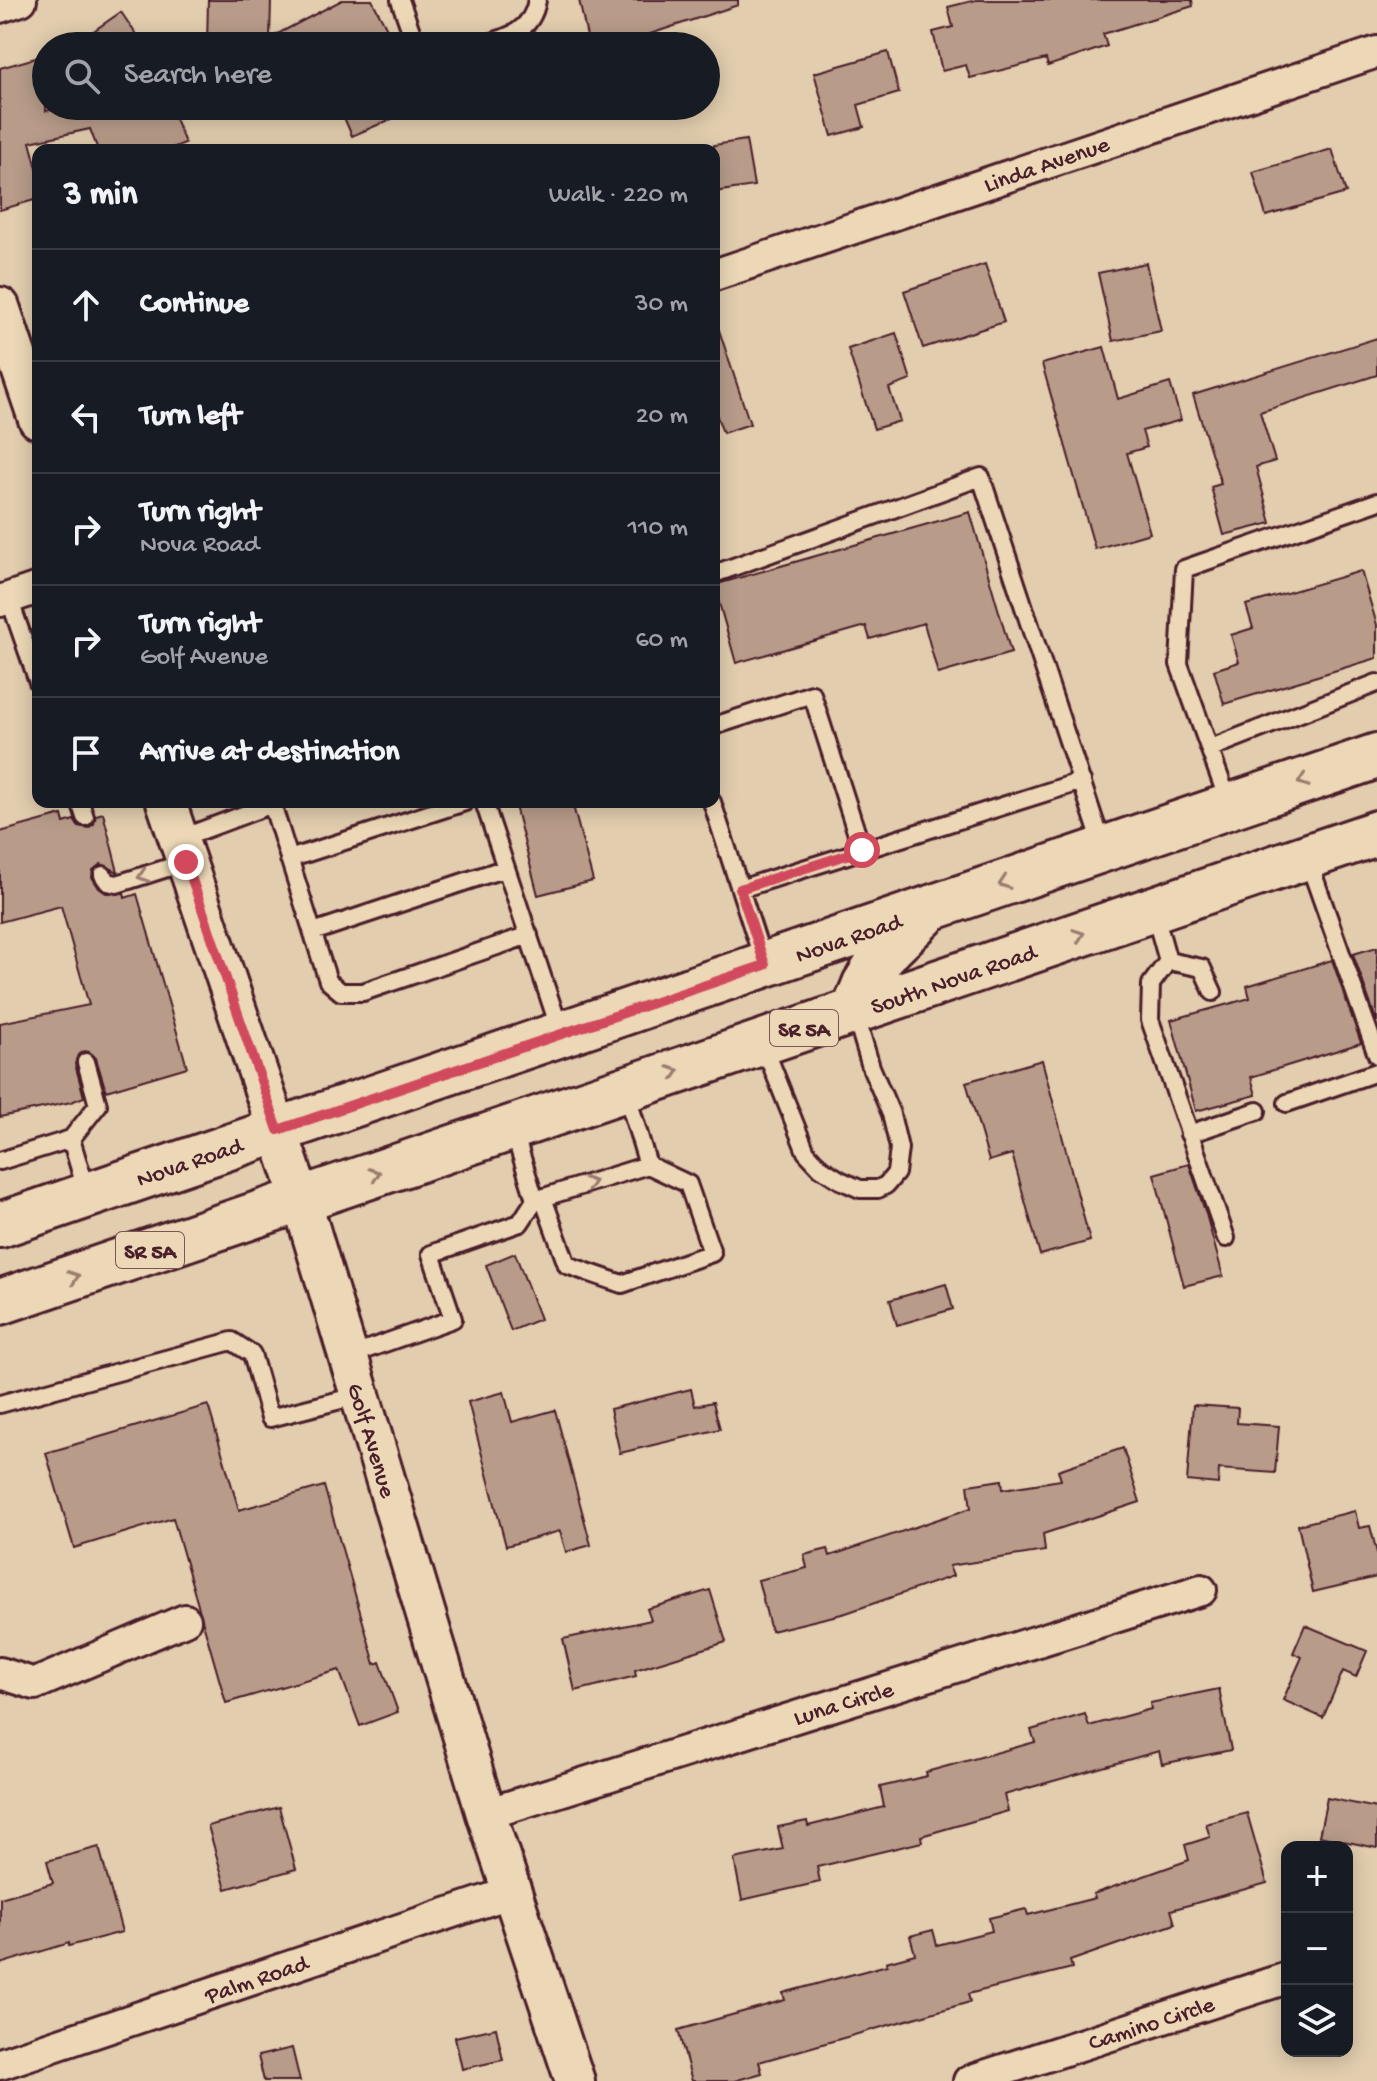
<!DOCTYPE html>
<meta charset="utf-8">
<style>
:root{--surface:#171b24;--page:#20242c;--text:#f1f3f6;--muted:#9ea1a6;--line:#363941}
body{margin:0;font-family:"Gochi Hand",sans-serif;background:var(--page);color:var(--text)}
.controls{position:absolute;right:24px;bottom:24px;display:grid;overflow:hidden;border-radius:16px;box-shadow:0 4px 20px #0003}
.controls button{width:72px;height:72px;display:grid;place-items:center;padding:0;border:0;border-bottom:2px solid var(--line);background:var(--surface);color:var(--text);font:40px sans-serif}
.stop{position:absolute;width:24px;height:24px;margin:-18px;border:6px solid #d1495b;border-radius:50%;background:#fff}
.stop.end{background:#d1495b;border-color:#fff;box-shadow:0 2px 8px #0008}
.list{margin:0;padding:0;list-style:none}
h2{display:flex;justify-content:space-between;align-items:center;height:104px;margin:0;padding:0 32px;font-size:34px}
h2 small{font-size:26px;font-weight:400;color:var(--muted)}
.list li{display:grid;grid-template-columns:52px 1fr auto;gap:24px;align-items:center;box-sizing:border-box;height:112px;padding:0 32px;border-top:2px solid var(--line)}
.list b{display:block;font-size:30px;white-space:nowrap}
.list p{margin:0;font-size:26px;white-space:nowrap;color:var(--muted)}
.list em{font-size:26px;font-style:normal;color:var(--muted)}
.icon{flex:none;width:44px;height:44px;fill:none;stroke:currentColor;stroke-width:2;stroke-linecap:round;stroke-linejoin:round}
.map{position:relative;flex:none;width:1377px;height:2081px;overflow:hidden}
.search{position:absolute;background:var(--surface);box-shadow:0 4px 20px #0003;left:32px;top:32px;width:688px;height:88px;display:flex;align-items:center;gap:20px;box-sizing:border-box;padding:0 28px;border-radius:44px;color:var(--muted);font-size:30px}
.panel{position:absolute;background:var(--surface);box-shadow:0 4px 20px #0003;left:32px;top:144px;width:688px;height:664px;border-radius:16px}
.map>svg:first-child{display:block}
.building{fill:#b89c89;stroke:#4a1f2b;stroke-width:2}
.lines{fill:none;stroke-linecap:round;stroke-linejoin:round}
.service-casing{stroke:#4a1f2b;stroke-width:22}
.minor-casing{stroke:#4a1f2b;stroke-width:36}
.tertiary-casing{stroke:#4a1f2b;stroke-width:44}
.primary-casing{stroke:#4a1f2b;stroke-width:50}
.service{stroke:#ecd8b6;stroke-width:16}
.minor{stroke:#ecd8b6;stroke-width:30}
.tertiary{stroke:#ecd8b6;stroke-width:38}
.primary{stroke:#ecd8b6;stroke-width:44}
.oneway{stroke:#9b7c70}
.route{stroke:#d1495b;stroke-width:10}
.labels{text-anchor:middle;stroke-width:7;stroke-linejoin:round;paint-order:stroke}
.shield{fill:#ecd8b6;stroke:#7b5655;stroke-width:2}
.shield-label{font-size:22px;font-weight:bold;fill:#4a1f2b}
.street-label{font-size:24px;fill:#4a1f2b;stroke:#ecd8b6}
</style>
<div class="map">
<svg width="1377" height="2081" viewBox="0 0 1377 2081">
<rect width="100%" height="100%" fill="#e2cdae"/>
<filter id="ink" filterUnits="userSpaceOnUse"><feTurbulence type="fractalNoise" baseFrequency=".0125" numOctaves="2"/><feDisplacementMap in="SourceGraphic" scale="16" xChannelSelector="R" yChannelSelector="G"/><feConvolveMatrix kernelMatrix="1 2 1 2 8 2 1 2 1" color-interpolation-filters="sRGB"/></filter>
<g filter="url(#ink)">
<path class="building" d="M208 0H271L270 38 342 0H372L396 46H207Z
M579 0H738V5L641 37 642 42 625 46H589Z
M976 0H1192L1193 6 1103 34 1107 46 1048 66 1046 59 970 78 966 65 942 71 933 32 953 27 948 7Z
M121 12 144 46H72Z
M888 52 899 93 858 105 864 127 832 136 814 73Z
M46 55V111L68 106H170L185 143 167 150H98L90 129 30 142 38 172V199L0 210V68Z
M339 106H422L352 136Z
M746 140 754 186 714 192V145Z
M1332 149 1346 193 1266 216 1253 172Z
M1146 263 1161 331 1113 341 1098 273Z
M985 264 1004 322 923 348 904 291Z
M719 330 750 424 723 433 714 408V331Z
M896 333 911 380 889 388 900 421 874 429 848 349Z
M1377 338V375L1260 412 1275 461 1256 467 1271 523 1224 535 1211 487 1221 484 1193 395Z
M1104 347 1118 399 1170 383 1181 420 1142 431 1147 447 1127 453 1150 533 1095 549 1042 364Z
M970 512 1011 653 938 674 924 623 870 639 866 626 736 663 714 585Z
M1361 571 1377 625V658L1224 704 1214 670 1239 662 1231 635 1253 628 1246 605Z
M514 802H572L593 881 538 895Z
M103 813 118 872 101 864 93 870 92 877 99 888 106 893H124L125 898 137 894 187 1067 106 1091 96 1058 89 1052 84 1051 78 1055 75 1064 84 1097 71 1102 0 1117V1023L89 1005 61 906 0 922V832L62 815 64 823 74 820 78 826 88 828 94 824 96 815Z
M1377 947V1022L1353 954Z
M1332 960 1361 1043 1251 1077 1256 1095 1196 1111 1171 1020 1250 998 1247 986Z
M1042 1060 1090 1241 1040 1255 1012 1154 989 1161 966 1082Z
M1189 1164 1206 1214 1223 1276 1184 1286 1154 1174Z
M515 1253 540 1319 511 1331 486 1265Z
M946 1284 953 1309 897 1325 890 1300Z
M691 1389 695 1406 713 1402 720 1429 620 1453 610 1409Z
M504 1392 512 1422 555 1410 591 1545 566 1552 560 1531 506 1546 468 1402Z
M208 1405 239 1510 324 1486 375 1664 380 1662 398 1712 360 1726 339 1670 226 1703 173 1518 74 1548 46 1453Z
M1193 1405 1238 1408 1237 1423 1279 1426 1275 1473 1219 1469 1218 1484 1187 1481Z
M1123 1448 1140 1502 1043 1534 1045 1551 949 1566 953 1576 846 1613 771 1631 758 1580 807 1568 804 1555 828 1549 830 1556 971 1508 968 1485 1002 1480 1003 1489 1061 1480 1058 1470Z
M1355 1511 1359 1528 1370 1526 1377 1553V1577L1313 1592 1298 1525Z
M710 1590 726 1642 635 1670 636 1676 575 1691 563 1639 651 1620 647 1609Z
M1305 1625 1367 1651 1356 1677 1343 1671 1323 1718 1283 1700 1302 1657 1293 1653Z
M1219 1689 1231 1750 1162 1764 1159 1751 1004 1795 1008 1811 921 1836 922 1842 817 1867 820 1882 742 1900 734 1859 783 1849 778 1827 807 1821 808 1826 884 1807 880 1787 927 1776 926 1772 1035 1742 1031 1730 1085 1714 1089 1726 1151 1709 1150 1703Z
M1327 1798 1377 1808V1848L1319 1836Z
M279 1807 296 1869 226 1889 208 1826Z
M1247 1813 1267 1883 1171 1910 1175 1924 1070 1961 1072 1968 968 1994 970 2002 759 2062 762 2073 734 2081H692L678 2030 785 2000 783 1993 887 1965 886 1962 915 1954 910 1936 933 1930 937 1945 992 1931 989 1918 1026 1909 1028 1915 1095 1898 1093 1894 1189 1860 1185 1845 1210 1837 1206 1824Z
M99 1847 122 1932 69 1946V1943L0 1964V1898L53 1883 47 1861Z
M496 2028 503 2060 462 2069 455 2037Z
M292 2048 300 2081H264L258 2056Z"/>
<g class="lines">
<defs>
<path id="service" d="M400 0 412 34 425 46
M478 46C507 38 532 32 537 0
M714 574 981 477 1103 847
M9 598 38 682
M714 726 812 694 862 850
M1211 748 1377 683
M80 802 85 817
M484 802 561 1033
M712 802 764 963
M272 804 328 981 341 992H363L529 935
M1230 806 1179 664 1184 569 1377 502
M179 839 278 802
M289 859 465 802
M1308 860 1377 1055
M103 875 108 882 117 884 186 862
M740 889 1082 781
M1154 911 1168 961 1151 984 1150 1020 1226 1238
M313 932 506 868
M1168 961 1202 968 1213 992
M763 1044 806 1152 821 1168 840 1180 860 1189H878L886 1185 896 1173 899 1148 891 1114 871 1067 855 1013
M1287 1103 1377 1072
M513 1129 535 1200 648 1165 625 1089
M1189 1134 1257 1111
M71 1139 98 1105 86 1062
M0 1161 71 1139 87 1193
M543 1198 567 1265 622 1284 712 1253 688 1184 648 1165
M348 1356 453 1319 431 1254 520 1223 535 1200
M0 1404 232 1341 252 1354 270 1418 360 1395"/>
<path id="minor" d="M0 7 21 0
M714 275 1377 52
M0 601 38 588
M0 1673 35 1684 185 1620
M486 1814 1201 1590
M0 2064 512 1892
M969 2081 1287 1978"/>
<path id="tertiary" d="M0 307 38 419
M166 802 301 1199 486 1814 575 2081"/>
<path id="primary" d="M854 1011 865 984 883 955 924 915
M0 1225 1377 756
M0 1302 1377 833"/>
</defs>
<use href="#service" class="service-casing"/>
<use href="#minor" class="minor-casing"/>
<use href="#tertiary" class="tertiary-casing"/>
<use href="#primary" class="primary-casing"/>
<use href="#service" class="service"/>
<use href="#minor" class="minor"/>
<use href="#tertiary" class="tertiary"/>
<use href="#primary" class="primary"/>
</g>
<defs><path id="oneway-chevron" d="M-2-3.5L2.5 0L-2 3.5" fill="none" stroke-width="1.6" stroke-linecap="round" stroke-linejoin="round" transform="scale(2)"/></defs>
<g class="oneway">
<use href="#oneway-chevron" transform="translate(1303 781) rotate(161)"/>
<use href="#oneway-chevron" transform="translate(143 876) rotate(162)"/>
<use href="#oneway-chevron" transform="translate(1004 883) rotate(161)"/>
<use href="#oneway-chevron" transform="translate(1079 935) rotate(-19)"/>
<use href="#oneway-chevron" transform="translate(674 1072) rotate(-19)"/>
<use href="#oneway-chevron" transform="translate(375 1174) rotate(-19)"/>
<use href="#oneway-chevron" transform="translate(590 1183) rotate(-17)"/>
<use href="#oneway-chevron" transform="translate(74 1277) rotate(-19)"/>
</g>
</g>
<g class="lines" filter="url(#ink)">
<path class="route" d="M186 862 278 1130 765 965 740 889 862 850"/>
</g>
<g class="labels">
<g class="shield">
<rect x="770" y="1010" width="68" height="36" rx="6"/>
<rect x="116" y="1232" width="68" height="36" rx="6"/>
</g>
<g class="shield-label">
<text x="804" y="1036">SR 5A</text>
<text x="150" y="1258">SR 5A</text>
</g>
<g class="street-label">
<text transform="translate(1046 163) rotate(-19)" y="8">Linda Avenue</text>
<text transform="translate(848 937) rotate(-19)" y="8">Nova Road</text>
<text transform="translate(953 978) rotate(-19)" y="8">South Nova Road</text>
<text transform="translate(189 1161) rotate(-19)" y="8">Nova Road</text>
<text transform="translate(373 1440) rotate(73)" y="8">Golf Avenue</text>
<text transform="translate(843 1702) rotate(-17)" y="8">Luna Circle</text>
<text transform="translate(256 1978) rotate(-19)" y="8">Palm Road</text>
<text transform="translate(1151 2022) rotate(-18)" y="8">Camino Circle</text>
</g>
</g>
</svg>
<div class="controls">
<button>+</button>
<button>−</button>
<button><svg class="icon" aria-label="layers" viewBox="0 0 24 24"><path d="M12 4l9 5-9 5-9-5zM3 14l9 5 9-5"/></svg></button>
</div>
<div class="stop" style="left:862px;top:850px"></div>
<div class="stop end" style="left:186px;top:862px"></div>
<div class="search"><svg class="icon" aria-label="search" viewBox="0 0 24 24"><circle cx="10" cy="10" r="6"/><path d="M15 15l6 6"/></svg>Search here</div>
<section class="panel">
<h2>3 min<small>Walk · 220 m</small></h2>
<ul class="list">
<li><svg class="icon" aria-label="ahead" viewBox="0 0 24 24"><path d="M12 20V5M6 11l6-6 6 6"/></svg><div><b>Continue</b></div><em>30 m</em></li>
<li><svg class="icon" aria-label="left" viewBox="0 0 24 24"><path d="M17 20v-9H6M10 6l-5 5 5 5"/></svg><div><b>Turn left</b></div><em>20 m</em></li>
<li><svg class="icon" aria-label="right" viewBox="0 0 24 24"><path d="M7 20v-9h11M14 6l5 5-5 5"/></svg><div><b>Turn right</b><p>Nova Road</p></div><em>110 m</em></li>
<li><svg class="icon" aria-label="right" viewBox="0 0 24 24"><path d="M7 20v-9h11M14 6l5 5-5 5"/></svg><div><b>Turn right</b><p>Golf Avenue</p></div><em>60 m</em></li>
<li><svg class="icon" aria-label="arrive" viewBox="0 0 24 24"><path d="M6 21V4h12l-3 4 3 4H6"/></svg><div><b>Arrive at destination</b></div></li>
</ul>
</section>
</div>
